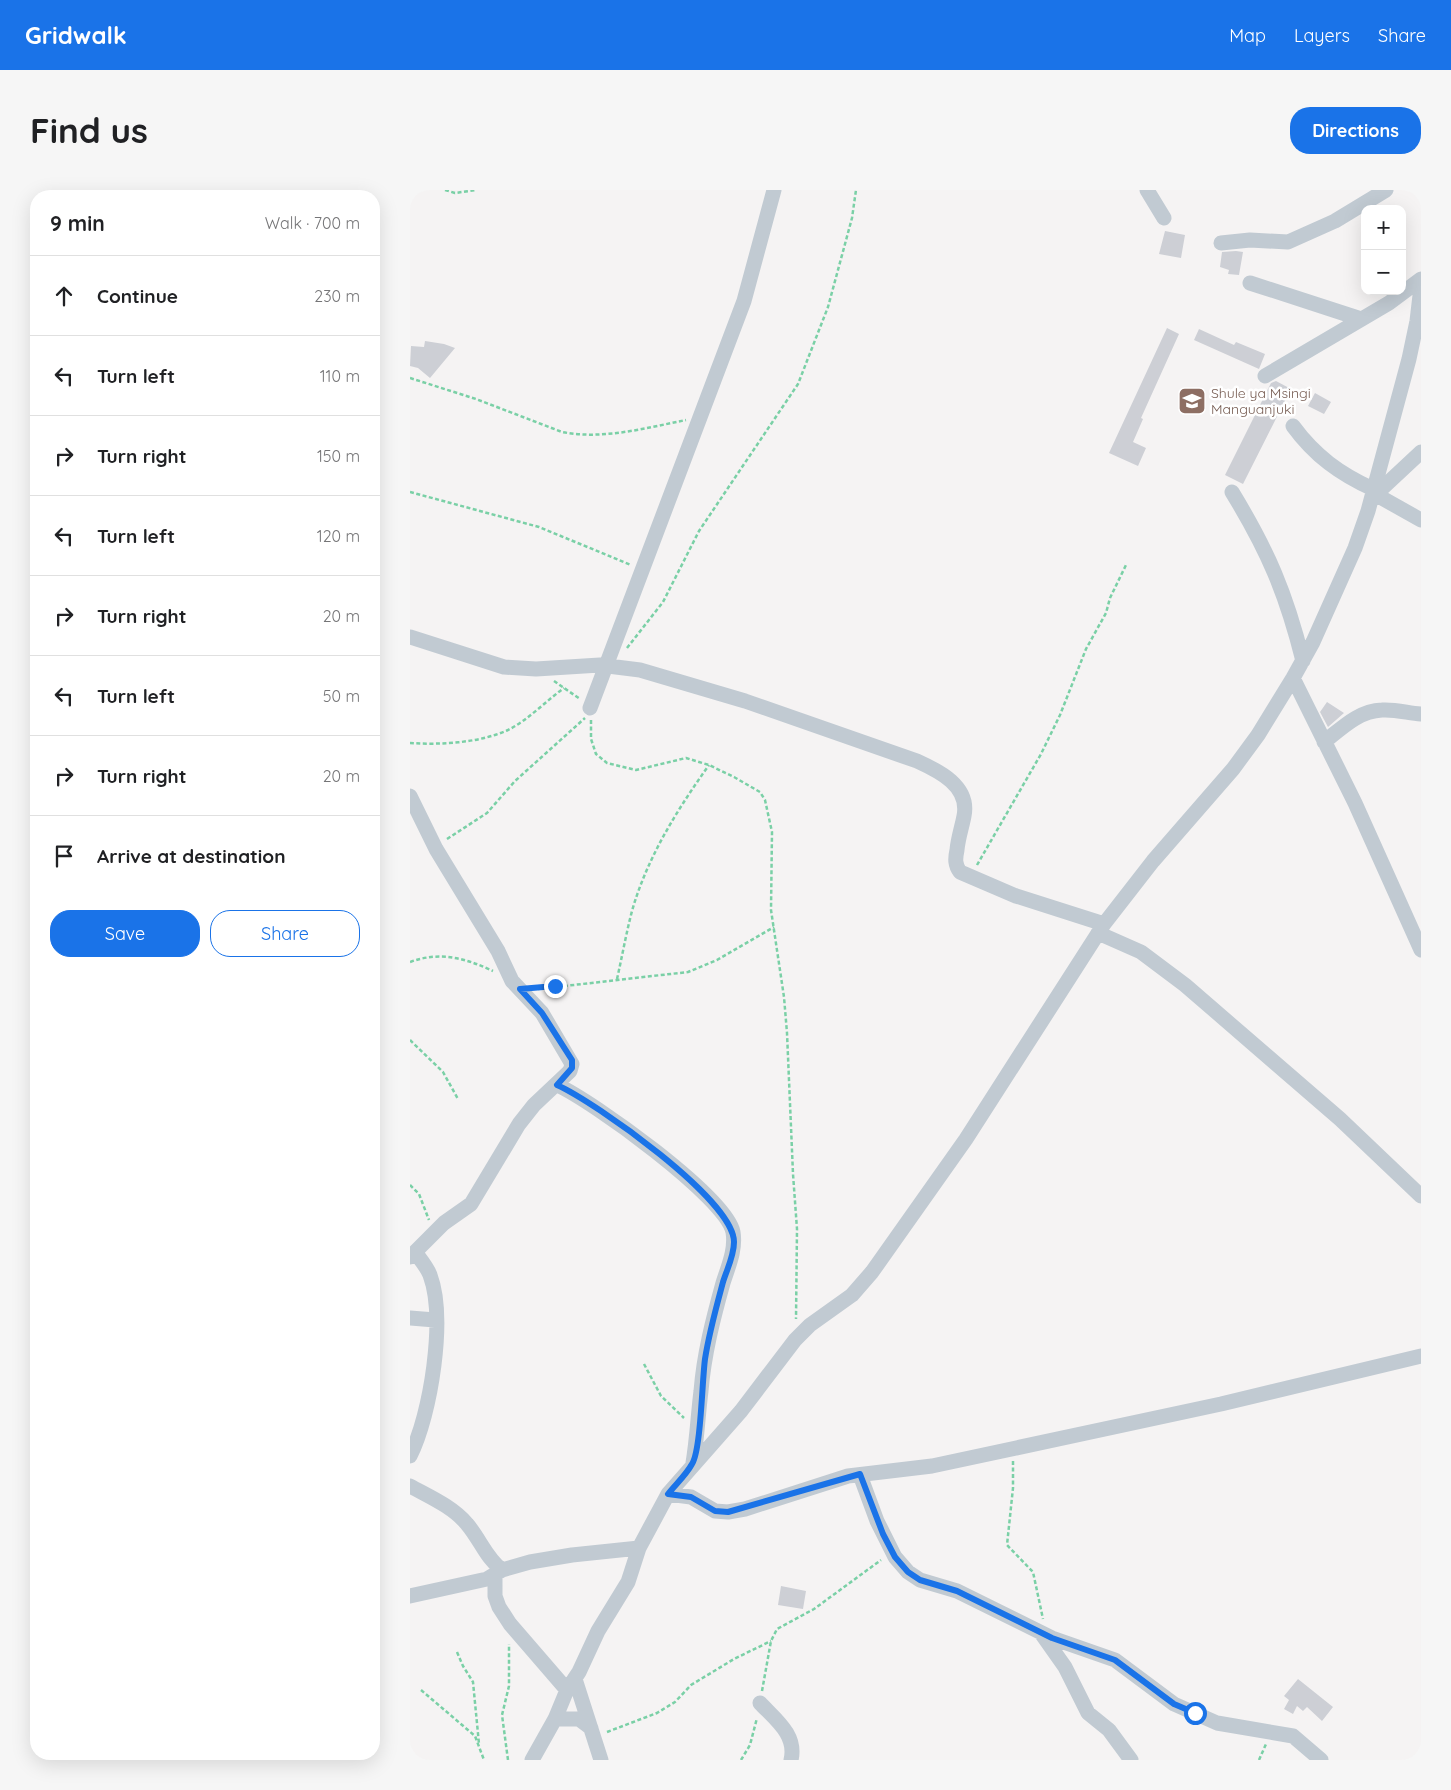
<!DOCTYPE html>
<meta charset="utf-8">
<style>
:root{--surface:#fff;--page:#f6f6f6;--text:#202124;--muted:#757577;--line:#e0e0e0;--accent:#1a73e8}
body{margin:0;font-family:Quicksand,sans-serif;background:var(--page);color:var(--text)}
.controls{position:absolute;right:15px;top:15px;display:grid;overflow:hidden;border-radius:10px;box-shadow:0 5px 20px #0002}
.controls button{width:45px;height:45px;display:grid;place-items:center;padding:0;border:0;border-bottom:1px solid var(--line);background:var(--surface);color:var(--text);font:25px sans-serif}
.stop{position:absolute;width:15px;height:15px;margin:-11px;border:4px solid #1a73e8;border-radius:50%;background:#fff}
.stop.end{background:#1a73e8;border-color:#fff;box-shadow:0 1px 5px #0008}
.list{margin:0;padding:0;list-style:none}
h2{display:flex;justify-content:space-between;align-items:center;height:65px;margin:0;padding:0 20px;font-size:21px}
h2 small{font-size:16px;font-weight:400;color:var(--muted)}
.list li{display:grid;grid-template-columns:32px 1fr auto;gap:15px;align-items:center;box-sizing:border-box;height:80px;padding:0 20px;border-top:1px solid var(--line)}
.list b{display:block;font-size:19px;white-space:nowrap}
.list em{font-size:16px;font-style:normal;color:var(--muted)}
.actions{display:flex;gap:10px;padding:15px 20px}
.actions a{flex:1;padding:11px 0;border:1px solid var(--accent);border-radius:20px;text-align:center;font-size:18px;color:var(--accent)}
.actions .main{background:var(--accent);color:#fff}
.icon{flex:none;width:28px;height:28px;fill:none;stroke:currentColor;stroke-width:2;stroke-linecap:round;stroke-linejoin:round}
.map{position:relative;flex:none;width:1011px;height:1570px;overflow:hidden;border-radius:20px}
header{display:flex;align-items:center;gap:30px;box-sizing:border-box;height:70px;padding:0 25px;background:var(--accent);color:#fff}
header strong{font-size:24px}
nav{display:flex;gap:28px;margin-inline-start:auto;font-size:18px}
.intro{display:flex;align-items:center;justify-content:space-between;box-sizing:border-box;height:120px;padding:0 30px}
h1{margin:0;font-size:35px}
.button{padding:12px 22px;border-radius:20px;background:var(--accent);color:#fff;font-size:18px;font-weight:700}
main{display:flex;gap:30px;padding:0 30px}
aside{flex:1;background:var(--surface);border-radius:20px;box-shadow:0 5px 20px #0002}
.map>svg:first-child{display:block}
.building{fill:#cdcfd5}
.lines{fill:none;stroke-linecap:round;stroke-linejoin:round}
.path{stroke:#7ad0a6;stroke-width:2.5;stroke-dasharray:4 2.5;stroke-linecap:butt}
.minor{stroke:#c1cad2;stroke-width:15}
.route{stroke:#1a73e8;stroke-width:6}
.labels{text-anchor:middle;stroke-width:5;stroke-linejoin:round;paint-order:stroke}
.education-label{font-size:14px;fill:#785e54;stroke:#fff;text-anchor:start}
</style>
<header>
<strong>Gridwalk</strong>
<nav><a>Map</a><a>Layers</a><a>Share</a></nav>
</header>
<div class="intro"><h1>Find us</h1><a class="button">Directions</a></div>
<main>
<aside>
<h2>9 min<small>Walk · 700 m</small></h2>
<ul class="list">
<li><svg class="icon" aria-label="ahead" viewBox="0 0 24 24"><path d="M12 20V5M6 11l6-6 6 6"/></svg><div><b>Continue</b></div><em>230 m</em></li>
<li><svg class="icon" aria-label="left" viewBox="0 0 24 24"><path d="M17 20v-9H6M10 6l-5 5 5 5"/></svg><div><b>Turn left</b></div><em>110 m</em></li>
<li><svg class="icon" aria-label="right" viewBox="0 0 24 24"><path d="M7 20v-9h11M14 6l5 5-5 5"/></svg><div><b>Turn right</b></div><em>150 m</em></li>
<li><svg class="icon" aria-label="left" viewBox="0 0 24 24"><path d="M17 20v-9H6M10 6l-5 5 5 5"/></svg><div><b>Turn left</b></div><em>120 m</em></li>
<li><svg class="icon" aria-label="right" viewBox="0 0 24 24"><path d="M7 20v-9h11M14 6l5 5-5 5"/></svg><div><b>Turn right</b></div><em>20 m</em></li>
<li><svg class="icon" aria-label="left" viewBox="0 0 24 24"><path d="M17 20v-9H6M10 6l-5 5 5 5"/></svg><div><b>Turn left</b></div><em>50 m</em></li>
<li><svg class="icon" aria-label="right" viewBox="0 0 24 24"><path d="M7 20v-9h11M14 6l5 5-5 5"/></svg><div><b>Turn right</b></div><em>20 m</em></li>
<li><svg class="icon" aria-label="arrive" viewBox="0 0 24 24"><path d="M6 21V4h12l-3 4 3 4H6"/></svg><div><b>Arrive at destination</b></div></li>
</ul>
<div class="actions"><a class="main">Save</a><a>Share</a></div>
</aside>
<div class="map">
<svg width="1011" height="1570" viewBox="0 0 1011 1570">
<rect width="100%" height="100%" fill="#f5f3f3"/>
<path class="building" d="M755 41 775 45 771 68 749 64Z
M826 61 833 62 829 85 818 84 819 80 810 77 812 62Z
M757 138 769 144 731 228 733 229 723 252 736 258 728 276 699 263Z
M789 139 824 155 826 152 855 164 849 179 784 150Z
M15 151 34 154 45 158 20 188 8 178 0 176 1 156 14 157Z
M866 191 881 199 833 294 815 285 861 193Z
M905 203 921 212 914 224 898 216Z
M917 512 934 523 918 537 910 522Z
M371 1396 396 1401 393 1419 368 1415Z
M888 1489 923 1517 912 1531 897 1517 893 1521 887 1516 883 1524 874 1519 879 1510 874 1506Z"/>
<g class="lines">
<path class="path" d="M35 0 45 3 66 0
M0 188 66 209 152 242C193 250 236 238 276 230
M0 302 129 337 221 375
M217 458 253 412 289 341 388 194 418 117 442 28 446 0
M144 491 170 509
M181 530V549L186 564 197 573 226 580 276 568 299 575 324 587 350 602 355 610 362 642 361 720 374 807 377 843 383 984 387 1039 386 1129
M0 553C31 555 69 553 98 540 118 530 136 511 154 498
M37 649 77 623 105 591 175 528
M567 675 631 564 650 525 676 459 696 423 700 408 716 375
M0 772C30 761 55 768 83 781
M207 789C212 767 216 744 222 721 237 668 267 620 299 575
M128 799 278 782 307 770 364 737
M0 850 33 882 48 909
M0 995 9 1004 19 1030
M234 1174 251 1206 274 1228
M603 1271V1298L597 1355 623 1382 633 1429
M47 1462 53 1476 63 1492 69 1554
M11 1500 65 1546 74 1570
M352 1501 361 1451 367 1439 404 1419 471 1370
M197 1542 247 1523 265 1512 281 1495 324 1469 361 1451
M98 1570 92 1525 99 1496V1454
M331 1570 340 1555 347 1528
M849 1570 856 1554"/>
<path class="minor" d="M737 0 754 28
M811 53 840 50 878 52 925 31 976 0
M840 93 951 129
M855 186 979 113 1011 89
M883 236C905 266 930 284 963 299
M822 302C858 361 876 403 893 471
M963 303 1011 330
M966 304 1011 262
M0 447 94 477 126 479 190 475 230 480 335 511 507 571C529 581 560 596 554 626 552 637 548 648 547 660 545 669 545 675 550 682L606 706 694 734
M883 488 945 613 1011 760
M180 518 334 111 364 0
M914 552C932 538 948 521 972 520 985 519 998 523 1011 524
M0 606 26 659 88 761 102 791 132 823 162 874 160 881 124 915 109 934 61 1014 34 1033 0 1067
M688 743 731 762 775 795 930 929 1011 1006
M147 895C181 910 316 1007 323 1042 326 1060 318 1077 313 1093 303 1129 294 1164 291 1201 288 1225 287 1249 283 1273
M0 1128 25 1130
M0 1266C21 1224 36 1128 20 1085 17 1077 10 1069 5 1062
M450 1285 467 1331 485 1367 498 1382 510 1390 547 1401 642 1448 705 1470 764 1514 807 1533 883 1546 911 1570
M0 1296C20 1307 43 1317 57 1334 70 1349 76 1368 92 1380
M258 1304 281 1307 305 1321 318 1322 335 1319 438 1286 522 1276 811 1214 1011 1166
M85 1386V1406L89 1417 100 1434 157 1500
M0 1406 77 1389 92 1380 120 1372 162 1365 229 1358
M631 1443 655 1477 678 1523 699 1540 721 1570
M165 1489 191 1570
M350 1513C366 1530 387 1545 381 1570
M145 1529H169L181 1538
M122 1570 145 1529 157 1500 169 1482 188 1441 218 1392 229 1358 258 1304 331 1221 385 1150 400 1135 442 1105 462 1082 556 949 694 734 743 671 823 579 848 545 883 488 903 452 945 358 958 321 999 169 1007 131 1011 97"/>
</g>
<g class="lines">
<path class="route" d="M145 796 110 799 132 823 162 870V878L147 895C185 912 324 1010 324 1052 324 1066 317 1079 313 1092 306 1118 299 1143 295 1169 292 1191 291 1260 282 1274 276 1285 266 1294 258 1304L281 1307 305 1321 318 1322 450 1284 473 1344 485 1367 498 1382 510 1390 547 1401 642 1448 705 1470 764 1514 785 1523"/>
</g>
<defs>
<symbol id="school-square" viewBox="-11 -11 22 22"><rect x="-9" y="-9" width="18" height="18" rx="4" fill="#8d6e63" stroke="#fff"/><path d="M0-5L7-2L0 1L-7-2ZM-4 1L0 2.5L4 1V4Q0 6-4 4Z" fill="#fff"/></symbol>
</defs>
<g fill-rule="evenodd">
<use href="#school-square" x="766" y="195" width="32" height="32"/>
</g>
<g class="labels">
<g class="education-label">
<text x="801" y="208">Shule ya Msingi<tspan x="801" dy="16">Manguanjuki</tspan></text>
</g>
</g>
</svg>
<div class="controls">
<button>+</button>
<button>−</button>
</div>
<div class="stop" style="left:785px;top:1523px"></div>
<div class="stop end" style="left:145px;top:796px"></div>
</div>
</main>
